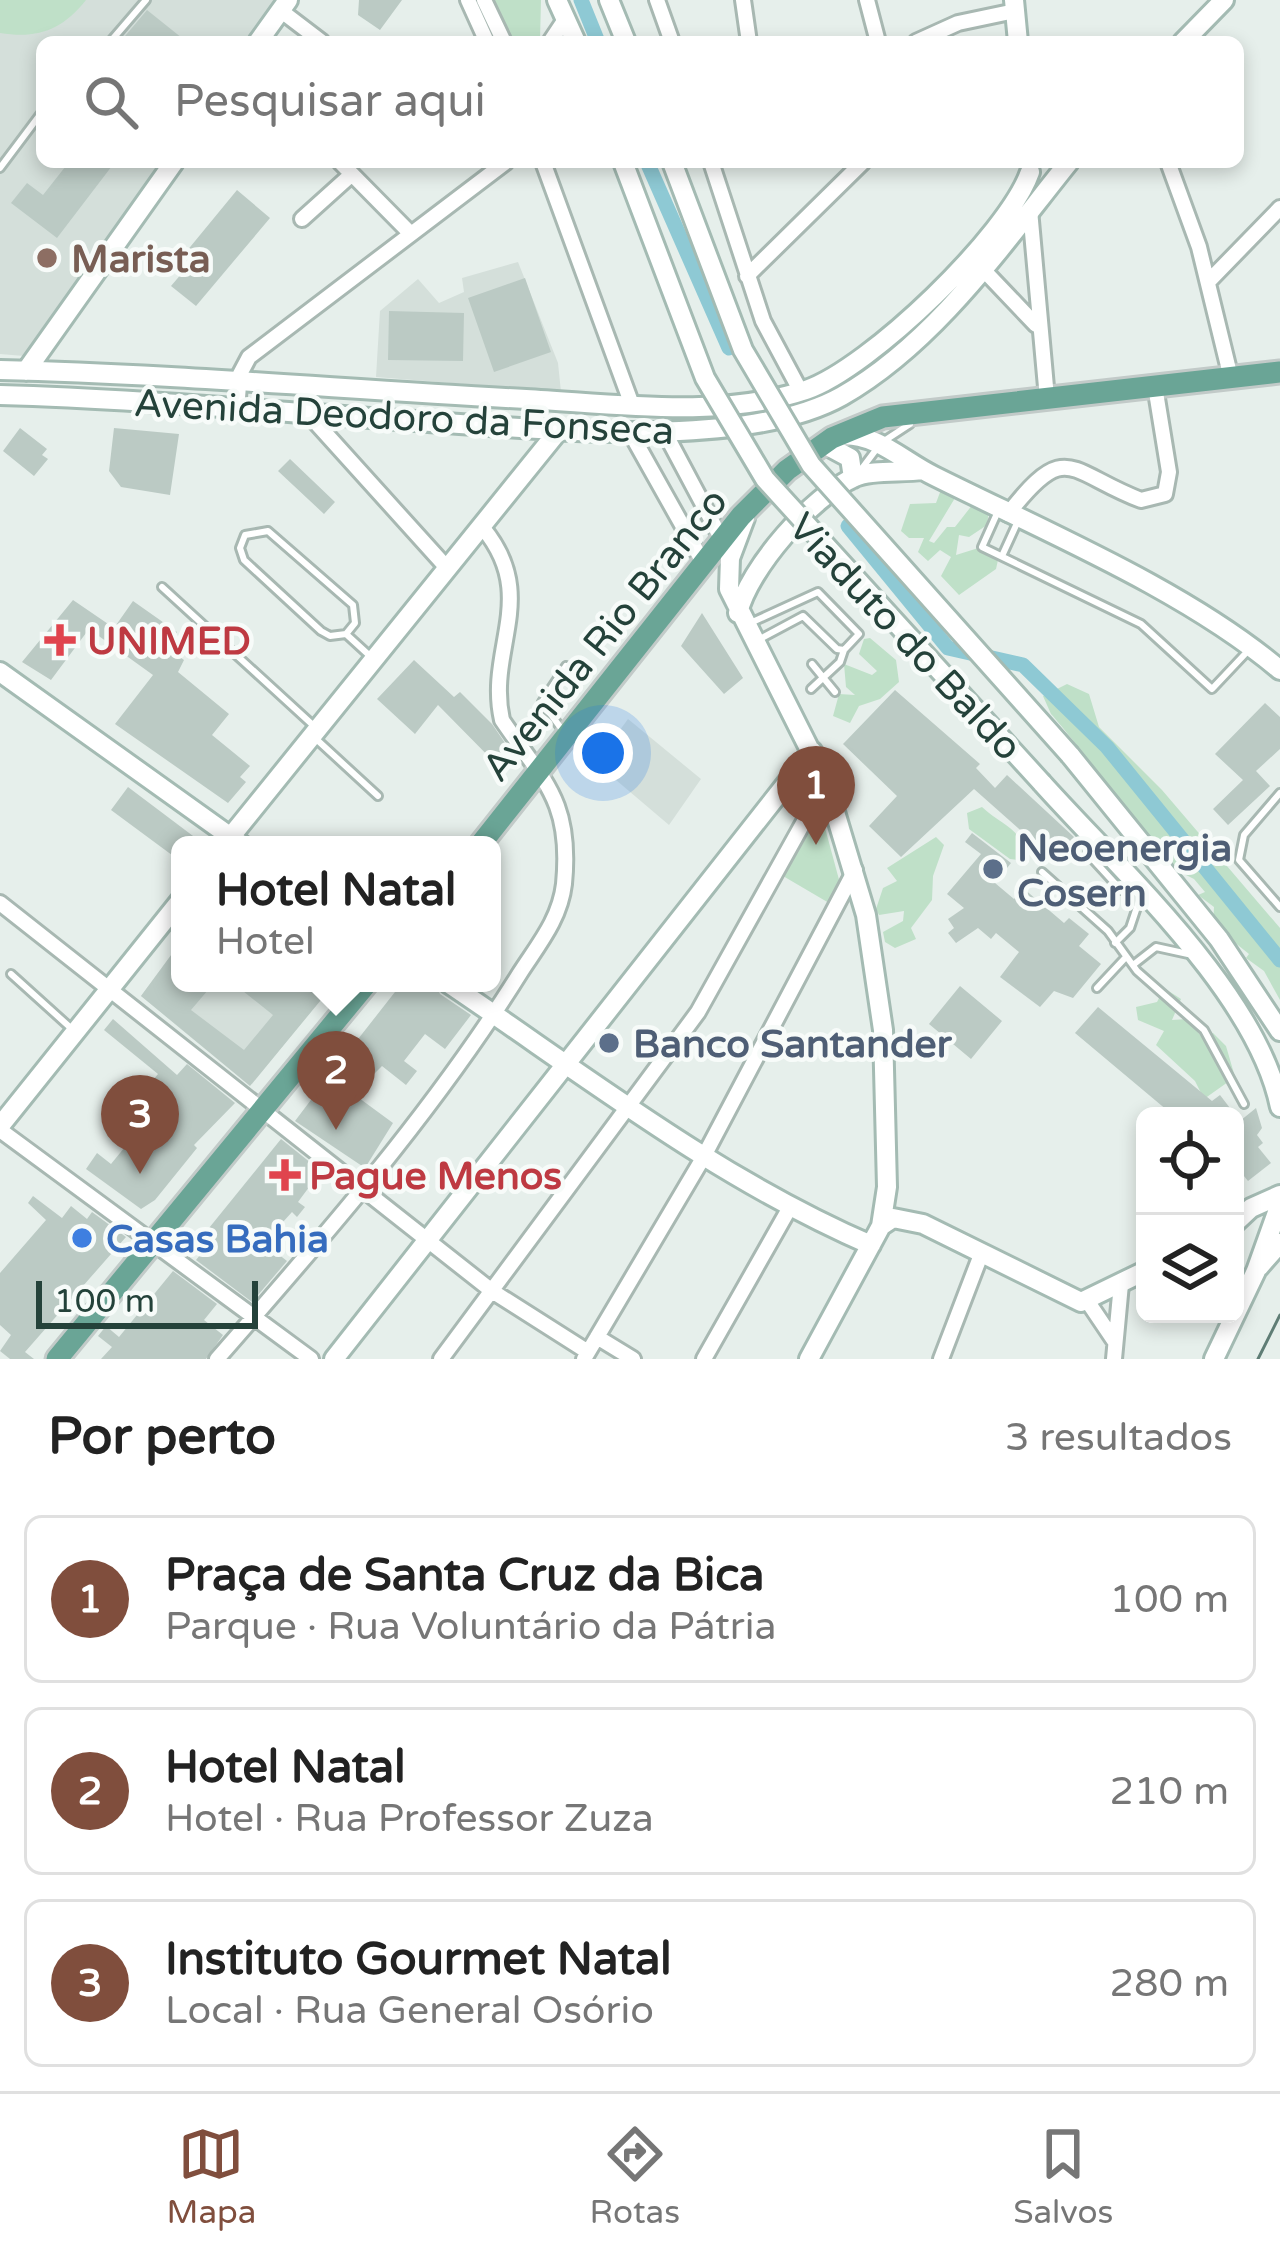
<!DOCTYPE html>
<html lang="pt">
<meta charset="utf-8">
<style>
:root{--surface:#fff;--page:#f6f6f6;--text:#222;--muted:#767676;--line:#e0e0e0;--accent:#804e3d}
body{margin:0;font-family:"Varela Round",sans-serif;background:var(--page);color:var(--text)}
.controls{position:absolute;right:36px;bottom:36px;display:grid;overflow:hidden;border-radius:18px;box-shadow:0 6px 18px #0003}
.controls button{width:108px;height:108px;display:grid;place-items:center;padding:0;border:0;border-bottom:3px solid var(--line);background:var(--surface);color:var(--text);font:60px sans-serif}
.scale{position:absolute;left:36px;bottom:30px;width:222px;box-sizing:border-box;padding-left:12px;border:6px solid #24423a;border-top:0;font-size:33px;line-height:42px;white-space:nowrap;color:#24423a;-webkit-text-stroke:9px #f7fbf9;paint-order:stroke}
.you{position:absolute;left:603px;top:753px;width:42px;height:42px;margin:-30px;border:9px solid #fff;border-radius:50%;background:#1a73e8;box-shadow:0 0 0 18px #1a73e833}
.badge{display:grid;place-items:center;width:78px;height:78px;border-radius:50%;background:var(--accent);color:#fff;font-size:39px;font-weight:700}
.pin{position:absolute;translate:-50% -99px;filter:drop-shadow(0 3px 6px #0008)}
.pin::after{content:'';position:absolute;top:63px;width:42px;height:36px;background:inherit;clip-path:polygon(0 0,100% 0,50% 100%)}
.popup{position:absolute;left:171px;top:836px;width:330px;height:156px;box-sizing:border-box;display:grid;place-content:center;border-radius:18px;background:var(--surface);filter:drop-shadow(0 3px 9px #0005);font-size:39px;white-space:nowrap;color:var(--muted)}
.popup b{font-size:45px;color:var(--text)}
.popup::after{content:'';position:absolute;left:50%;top:100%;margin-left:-24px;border:24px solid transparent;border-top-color:var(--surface)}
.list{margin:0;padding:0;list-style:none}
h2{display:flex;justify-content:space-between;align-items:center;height:156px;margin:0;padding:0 48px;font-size:51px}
h2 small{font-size:39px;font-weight:400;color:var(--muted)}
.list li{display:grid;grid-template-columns:78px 1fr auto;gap:36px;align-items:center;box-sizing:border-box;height:168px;margin:0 24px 24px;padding:0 24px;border:3px solid var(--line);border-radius:18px}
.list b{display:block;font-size:45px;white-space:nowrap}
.list p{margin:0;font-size:39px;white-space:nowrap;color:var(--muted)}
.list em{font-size:39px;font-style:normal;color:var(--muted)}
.icon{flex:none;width:66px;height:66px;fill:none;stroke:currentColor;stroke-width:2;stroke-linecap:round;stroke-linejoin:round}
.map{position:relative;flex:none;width:1280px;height:1359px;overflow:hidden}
.search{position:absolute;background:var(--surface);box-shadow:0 6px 18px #0003;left:36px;right:36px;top:36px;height:132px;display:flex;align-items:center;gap:30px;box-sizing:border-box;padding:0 42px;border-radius:18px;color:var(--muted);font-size:45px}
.sheet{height:732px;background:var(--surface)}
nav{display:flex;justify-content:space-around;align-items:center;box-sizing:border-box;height:168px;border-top:3px solid var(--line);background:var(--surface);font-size:33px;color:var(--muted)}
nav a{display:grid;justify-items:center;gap:6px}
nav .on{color:var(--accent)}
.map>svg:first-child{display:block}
.built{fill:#d4dfda}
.green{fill:#bfe0c8}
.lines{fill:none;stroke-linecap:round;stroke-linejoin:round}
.canal{stroke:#8ec9d4;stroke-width:15}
.building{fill:#bbcac4}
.lane-casing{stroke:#a8b8b2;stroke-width:12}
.street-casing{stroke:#a8b8b2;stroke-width:20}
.secondary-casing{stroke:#a4bbb3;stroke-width:24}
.primary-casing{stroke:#c2cac8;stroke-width:27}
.lane{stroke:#fff;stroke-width:6}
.street{stroke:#fff;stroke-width:14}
.secondary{stroke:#fff;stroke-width:18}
.primary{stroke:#6aa596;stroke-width:21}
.tram{stroke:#5f7d75;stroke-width:3}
.secondary-bridge-casing{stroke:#a4bbb3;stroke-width:24;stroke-linecap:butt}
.secondary-bridge{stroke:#fff;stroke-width:18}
.education-dot{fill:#8d6e63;stroke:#f7fbf9;stroke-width:4.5}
.health-dot{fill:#e0444e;stroke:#f7fbf9;stroke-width:4.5}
.service-dot{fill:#5c6f8a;stroke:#f7fbf9;stroke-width:4.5}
.shop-dot{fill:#3f7fe0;stroke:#f7fbf9;stroke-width:4.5}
.labels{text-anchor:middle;stroke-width:9;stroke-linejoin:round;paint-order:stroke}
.education-label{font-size:39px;font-weight:bold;fill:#785e54;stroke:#f7fbf9;text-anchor:start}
.street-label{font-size:39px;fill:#24423a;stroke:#f7fbf9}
.health-label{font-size:39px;font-weight:bold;fill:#be3a42;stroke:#f7fbf9;text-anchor:start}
.service-label{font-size:39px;font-weight:bold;fill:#4e5e75;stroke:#f7fbf9;text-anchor:start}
.shop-label{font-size:39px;font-weight:bold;fill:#366cbe;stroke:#f7fbf9;text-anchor:start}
</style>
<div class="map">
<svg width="1280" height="1359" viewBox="0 0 1280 1359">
<rect width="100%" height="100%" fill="#e6efeb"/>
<path class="built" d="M0 0H278L248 42H42V162H162L24 356 0 354Z
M518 262 558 363 561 392 376 377 380 311 418 279 439 303 464 292 462 278Z
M628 719 701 779 669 825 596 763Z
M180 943V983H278L312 1010 252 1084 141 996Z"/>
<path class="green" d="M0 0H86C62 30 38 39 0 33Z
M493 0H541L540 40 508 42Z
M942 487 958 493 929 541 934 543 947 527H955L973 504 989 511 987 525 969 537 959 535 956 555 988 545 1000 551 996 569 959 595 941 576 951 557 940 550 928 561 918 552 924 538H909L901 531 910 504 936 503Z
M870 638 896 660 899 682 880 699 859 706 850 723 833 716 839 694 855 695 846 687 844 664 872 675 877 671 859 654 864 639Z
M1067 684 1089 694 1099 727 1162 790 1280 928V1000L1264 971 1246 958 1249 954 1213 925 1214 907 1198 895 1205 892 1194 879 1166 865C1162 852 1066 730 1051 714L1043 696Z
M982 807C1003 827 1025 828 1025 861L1010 859 969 829 967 813Z
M821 813 841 887 829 903 783 876Z
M936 837 944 845 933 876 932 900 911 928 916 939 895 948 885 942 883 932 903 921 904 911 879 915 876 909 883 888 897 881 887 868Z
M1164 988 1181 999 1172 1020 1187 1019 1202 1037 1213 1033 1226 1046 1235 1077 1204 1099 1195 1081 1156 1045 1164 1031 1138 1020 1136 1007 1157 1002Z"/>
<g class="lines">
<path class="canal" d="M581 0 598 42
M647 162 729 348
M848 526 948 648 1023 665 1107 747 1280 960"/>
</g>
<path class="building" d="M359 0H402L380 30 358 15Z
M147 10 187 42H120Z
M69 162H115L57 238 11 203 27 183 43 195Z
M237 190 270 218 196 306 171 286 194 259 186 252Z
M525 278 551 352 494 372 468 298Z
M389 311 464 313 463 361 388 360Z
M20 428 47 449 42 455 48 459 34 476 3 451Z
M114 428 179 434 170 495 121 487 109 471Z
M290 459 335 502 324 514 278 471Z
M73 600 114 628 133 601 177 632 166 647 184 660 178 672 229 714 212 735 250 766 240 777 246 782 228 803 115 724 153 675 89 629 51 680 22 662Z
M702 613 743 678 724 694 681 646Z
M414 660 454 697 460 692 492 724 516 759 504 772 438 705 415 734 377 699Z
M895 690 980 764 976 768 995 788 1007 775 1074 837 1054 860 974 789 901 857 869 826 897 796 843 744Z
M1265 703 1280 717V749L1256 771 1270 786 1228 825 1213 809 1243 780 1215 754Z
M128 787 205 845H180V861L111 810Z
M972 833 1011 863 995 883 1014 899 1023 888 1064 923 1069 918 1089 934 1079 946 1101 964 1073 998 1054 991 1040 1007 1000 977 1019 952 996 933 991 939 978 928 956 943 948 933 954 928 948 919 964 908 947 894 981 854 965 842Z
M180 943V983H214L191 1010 244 1050 273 1015 233 983H335L250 1086 141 996Z
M402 983H435L440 994 471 1015 445 1049 425 1034 404 1061 417 1071 406 1085 382 1066 371 1077 344 1057Z
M960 986 1002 1021 971 1059 929 1024Z
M1098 1007 1212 1101 1220 1095 1236 1116H1174L1075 1033Z
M113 1019 177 1075 187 1064 235 1103 194 1145 197 1148 155 1200 141 1209 86 1169 97 1153 111 1164 129 1142 113 1128 158 1074 104 1030Z
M329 1076 393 1123 365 1168 295 1121Z
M1256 1108 1262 1128 1257 1135 1263 1143 1258 1147 1271 1163 1248 1181 1235 1165V1125Z
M281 1139 321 1171 298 1202 305 1207 297 1217 292 1212 264 1243 287 1261 252 1302 196 1260 217 1234 209 1228Z
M33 1196 62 1218 71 1206 87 1219 92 1212 126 1237 25 1352 34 1359H10L0 1351 11 1335 0 1325V1273L46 1220 28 1203Z
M173 1271 217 1304 204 1320 223 1335 206 1359H101L112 1347 98 1336 106 1326 119 1337Z"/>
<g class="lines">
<defs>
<path id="lane" d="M110 42 146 0
M0 168 42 112
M863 467 881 443 910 424
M999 509 982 547 1141 624 1212 689 1245 654
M1002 556 1018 521
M162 587 315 727
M748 624 818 592 859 634 844 650 837 649 803 616 760 639
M346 634 355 623 353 605 268 531 245 535 240 548 244 560 321 631 330 636 346 634 370 656
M812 664 835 692
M811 689 840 662 844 650
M563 731 542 702 566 666
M315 738 378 796
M1280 793 1244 835 1239 860 1280 907
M1090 841 1088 854 1121 890 1136 891
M1042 872 1108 931 1137 971 1204 1030 1244 1104
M1115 943 1130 928 1140 898
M1133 965 1156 947 1188 954
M11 974 73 1030
M1097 988 1126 957"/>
<path id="street" d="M468 0 487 42
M484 0 504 42
M657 0 672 42
M743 0 749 42
M867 0 878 42
M280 10 322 42
M550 42 566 18
M916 42 958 23 1015 11
M340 162 411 234
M543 162 632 405
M711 162 763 321 801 392
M1168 162 1199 247 1231 378
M1030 210 1047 398
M302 219 352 174
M977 263 1036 325
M747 276 863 162
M1208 282 1280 208
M237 409 240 374 249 357 506 162
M309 415 448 569
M664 431 722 540
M630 432 704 564
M1008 514C1067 438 1068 472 1141 500L1165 494 1169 472 1155 386
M0 903 492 1291 588 1352
M0 1130 311 1359
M1088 1302 1115 1342
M597 1337 633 1359
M217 1359C324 1237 434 1111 520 973 538 945 560 919 564 884 572 801 544 782 502 720 486 649 540 597 483 528
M441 1359 698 1012 826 782
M584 1359 703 1158 855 870
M704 1359 789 1209
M941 1359 982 1252
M1114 1359 1121 1284"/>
<path id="secondary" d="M557 0 576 42
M609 0 626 42
M1014 0 1018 42
M258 42 288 0
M1183 42 1224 0
M0 370C175 374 351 390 526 399 617 404 719 419 806 390 870 368 1008 235 1030 172
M26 371 174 162
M0 395C148 399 297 414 445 423 551 430 748 449 842 396 935 343 1003 244 1069 162
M843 435C879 435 903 461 934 476 1044 531 1187 591 1280 670
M824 444 850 458 853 478
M745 518 730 558 729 589 826 782 866 915 883 1030 887 1187 881 1226 809 1359
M738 613C749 568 812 496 855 477 872 469 903 473 922 470
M0 672 242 845
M1070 755 1219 939 1280 1031
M1042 783C1119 869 1257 993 1280 1107
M224 845 559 430
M448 983C586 1076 718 1179 871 1245
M0 1126 180 901
M1235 1223 1251 1208 1280 1195
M881 1226 893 1218 923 1224 1081 1302 1145 1271
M1259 1267 1280 1243
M334 1359 812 751
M1214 1359 1256 1271 1280 1204"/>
<path id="primary" d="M480 845 741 516 787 470 832 438 883 417 1280 372
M57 1359 367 983"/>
</defs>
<use href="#lane" class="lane-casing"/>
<use href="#street" class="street-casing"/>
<use href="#secondary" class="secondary-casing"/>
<use href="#primary" class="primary-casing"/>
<use href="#lane" class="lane"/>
<use href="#street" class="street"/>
<use href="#secondary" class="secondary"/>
<use href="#primary" class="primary"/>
<path class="tram" d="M1258 1359 1280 1315"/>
<defs>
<path id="secondary-bridge" d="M623 162 705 378 765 479 1042 783
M672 162 743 350 811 465 1070 755"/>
</defs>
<use href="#secondary-bridge" class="secondary-bridge-casing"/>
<use href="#secondary-bridge" class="secondary-bridge"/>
</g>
<circle class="education-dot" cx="47" cy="258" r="12"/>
<g class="health-dot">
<path d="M54 622h12v12h12v12h-12v12h-12v-12h-12v-12h12z"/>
<path d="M279 1157h12v12h12v12h-12v12h-12v-12h-12v-12h12z"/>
</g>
<g class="service-dot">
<circle cx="993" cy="869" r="12"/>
<circle cx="609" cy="1043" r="12"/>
</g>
<circle class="shop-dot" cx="82" cy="1238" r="12"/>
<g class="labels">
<g class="education-label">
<text x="71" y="272">Marista</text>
</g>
<g class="street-label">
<text transform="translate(404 416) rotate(3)" y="14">Avenida Deodoro da Fonseca</text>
<text transform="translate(604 634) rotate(-51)" y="14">Avenida Rio Branco</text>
<text transform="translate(906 636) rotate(47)" y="14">Viaduto do Baldo</text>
</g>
<g class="health-label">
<text x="87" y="654">UNIMED</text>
<text x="309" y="1189">Pague Menos</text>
</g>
<g class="service-label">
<text x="1017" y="861">Neoenergia<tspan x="1017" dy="45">Cosern</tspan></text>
<text x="633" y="1057">Banco Santander</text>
</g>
<g class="shop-label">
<text x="106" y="1252">Casas Bahia</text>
</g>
</g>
</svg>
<div class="controls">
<button><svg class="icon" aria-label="locate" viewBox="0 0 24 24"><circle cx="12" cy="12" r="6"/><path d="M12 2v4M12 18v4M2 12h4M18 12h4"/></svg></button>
<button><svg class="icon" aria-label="layers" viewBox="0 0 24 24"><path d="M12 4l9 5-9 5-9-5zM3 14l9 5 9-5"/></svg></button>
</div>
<div class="scale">100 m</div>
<div class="you"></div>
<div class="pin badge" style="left:816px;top:845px">1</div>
<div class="pin badge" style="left:336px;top:1130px">2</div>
<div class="popup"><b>Hotel Natal</b>Hotel</div>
<div class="pin badge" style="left:140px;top:1174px">3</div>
<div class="search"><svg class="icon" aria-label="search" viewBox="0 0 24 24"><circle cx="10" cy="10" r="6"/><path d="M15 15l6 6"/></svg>Pesquisar aqui</div>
</div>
<section class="sheet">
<h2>Por perto<small>3 resultados</small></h2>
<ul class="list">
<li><span class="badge">1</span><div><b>Praça de Santa Cruz da Bica</b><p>Parque · Rua Voluntário da Pátria</p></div><em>100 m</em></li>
<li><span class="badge">2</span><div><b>Hotel Natal</b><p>Hotel · Rua Professor Zuza</p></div><em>210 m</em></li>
<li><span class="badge">3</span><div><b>Instituto Gourmet Natal</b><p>Local · Rua General Osório</p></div><em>280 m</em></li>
</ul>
</section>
<nav>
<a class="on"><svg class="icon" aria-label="map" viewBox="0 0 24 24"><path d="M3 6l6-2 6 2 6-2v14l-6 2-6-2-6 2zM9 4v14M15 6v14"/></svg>Mapa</a>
<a><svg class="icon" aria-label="directions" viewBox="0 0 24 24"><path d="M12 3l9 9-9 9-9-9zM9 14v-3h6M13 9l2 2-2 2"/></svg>Rotas</a>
<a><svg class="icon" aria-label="saved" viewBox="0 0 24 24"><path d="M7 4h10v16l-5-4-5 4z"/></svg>Salvos</a>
</nav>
